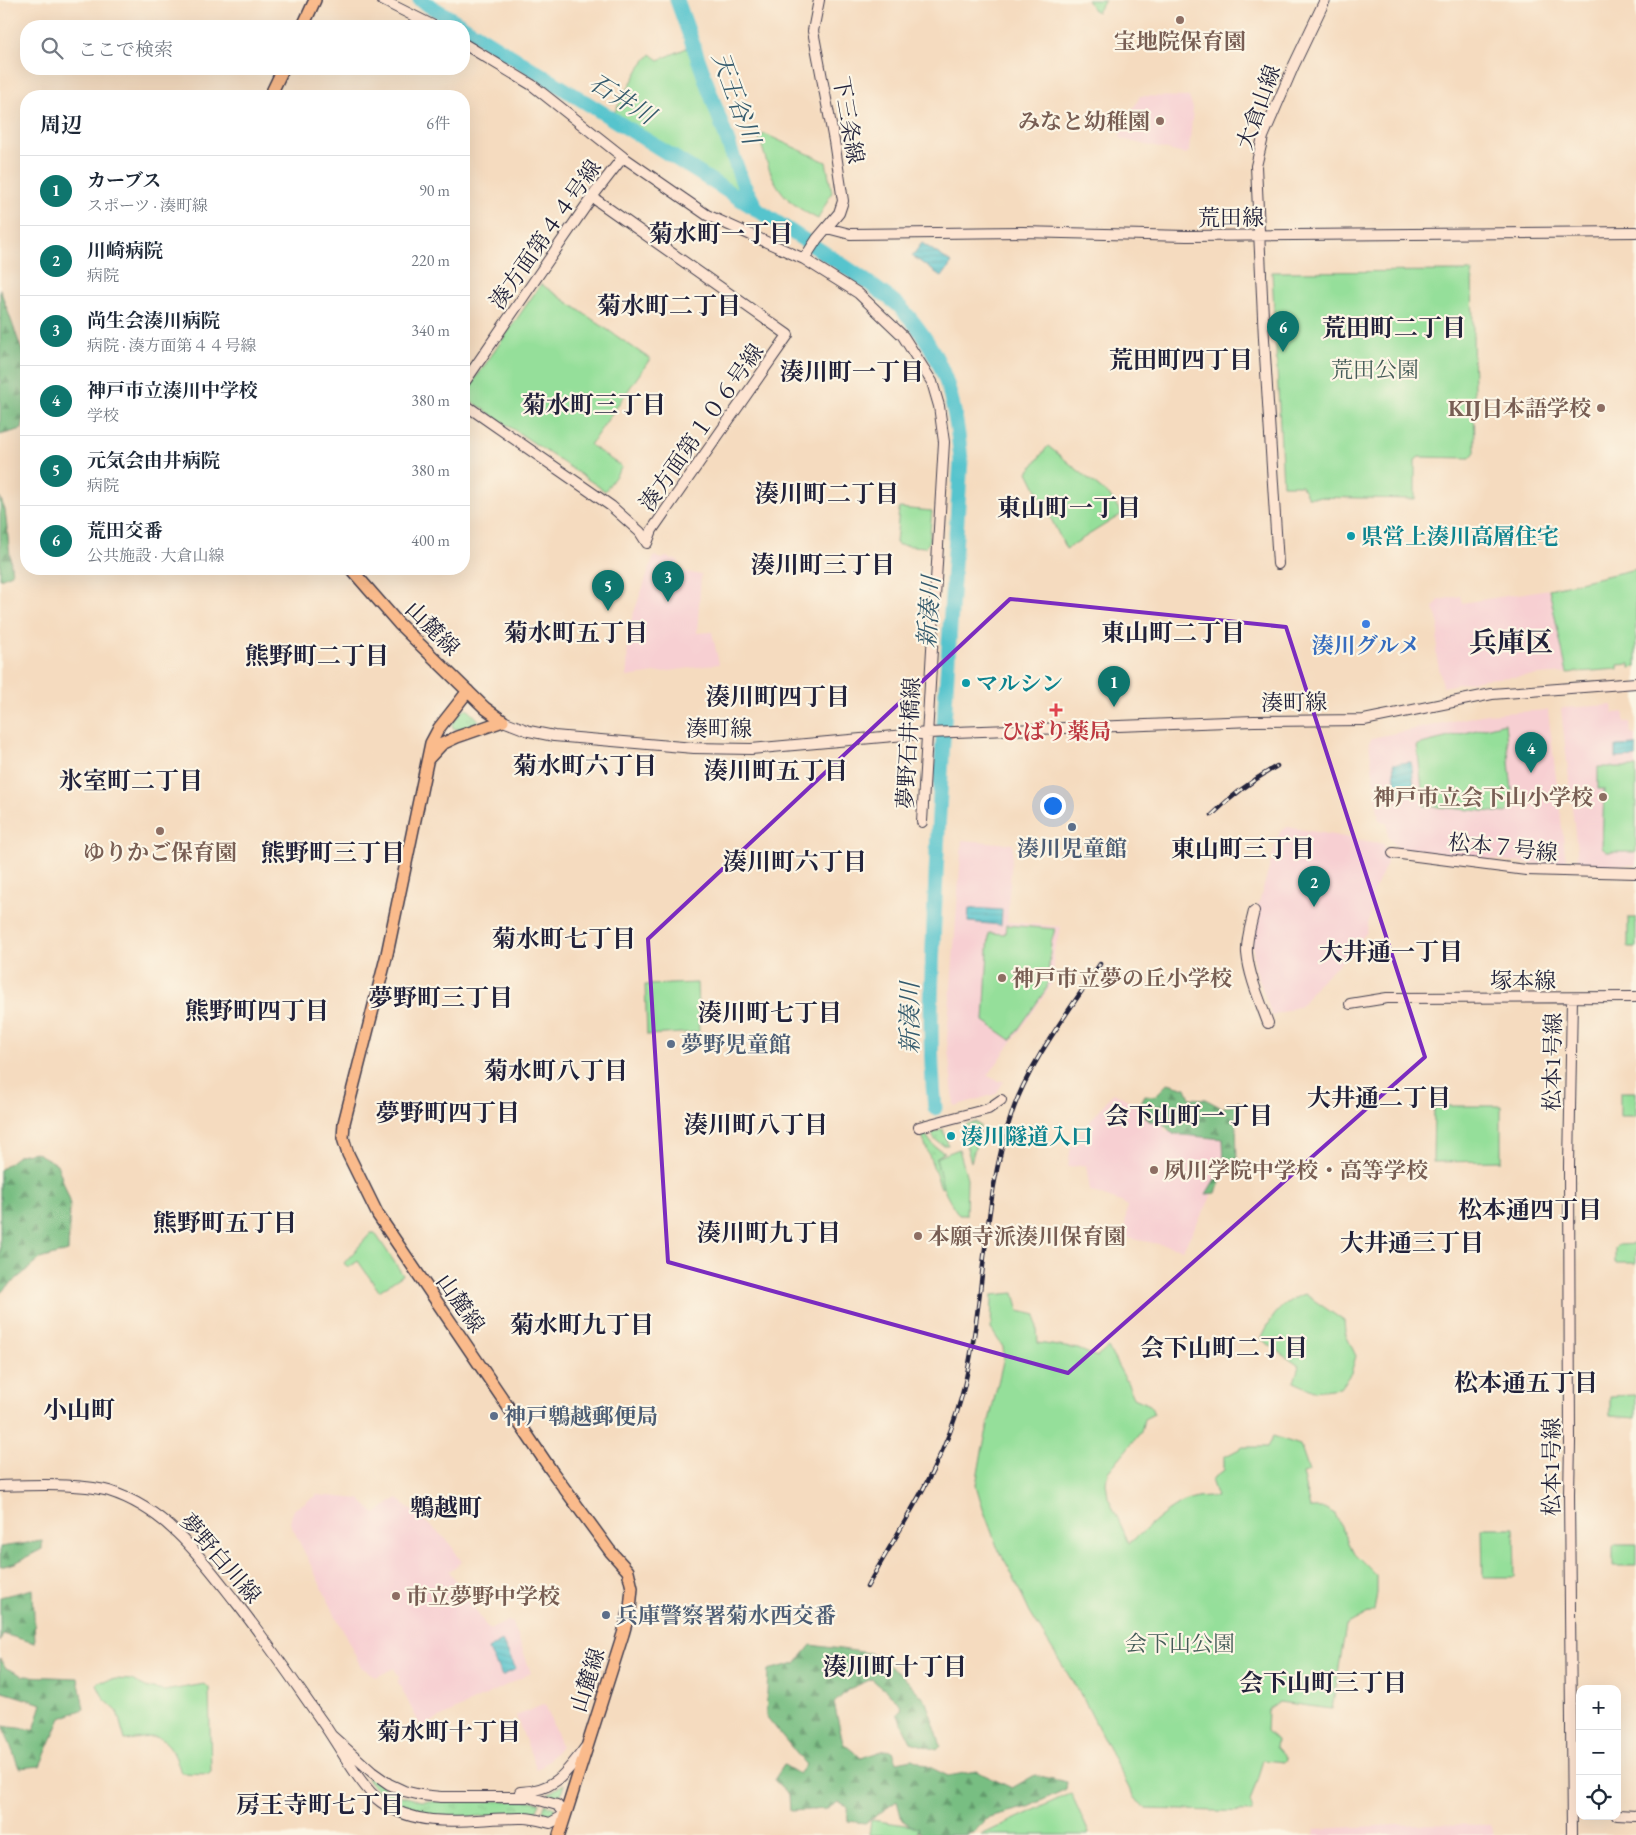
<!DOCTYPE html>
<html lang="ja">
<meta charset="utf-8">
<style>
:root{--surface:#fff;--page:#f6f6f7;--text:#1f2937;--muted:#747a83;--line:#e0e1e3;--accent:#0f766e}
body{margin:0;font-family:"EB Garamond","Noto Serif JP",serif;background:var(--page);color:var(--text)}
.controls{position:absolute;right:15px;bottom:15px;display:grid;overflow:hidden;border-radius:10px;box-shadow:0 5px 20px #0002}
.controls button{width:45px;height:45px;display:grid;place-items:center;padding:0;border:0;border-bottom:1px solid var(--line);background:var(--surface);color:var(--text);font:25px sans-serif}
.you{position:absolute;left:1052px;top:805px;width:18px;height:18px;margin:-12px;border:4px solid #fff;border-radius:50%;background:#1a73e8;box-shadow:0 0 0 8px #1a73e833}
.badge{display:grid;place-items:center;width:32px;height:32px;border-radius:50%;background:var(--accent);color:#fff;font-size:16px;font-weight:700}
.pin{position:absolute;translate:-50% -41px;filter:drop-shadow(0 1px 2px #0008)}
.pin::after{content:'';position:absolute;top:26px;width:18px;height:15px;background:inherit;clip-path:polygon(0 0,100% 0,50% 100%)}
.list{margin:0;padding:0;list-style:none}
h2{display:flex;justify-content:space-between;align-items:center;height:65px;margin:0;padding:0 20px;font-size:21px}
h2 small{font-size:16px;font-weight:400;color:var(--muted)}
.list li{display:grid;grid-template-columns:32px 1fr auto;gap:15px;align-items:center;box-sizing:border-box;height:70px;padding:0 20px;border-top:1px solid var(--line)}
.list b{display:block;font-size:19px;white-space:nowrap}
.list p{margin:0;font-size:16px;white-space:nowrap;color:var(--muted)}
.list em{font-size:16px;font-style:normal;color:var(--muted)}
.icon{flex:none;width:28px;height:28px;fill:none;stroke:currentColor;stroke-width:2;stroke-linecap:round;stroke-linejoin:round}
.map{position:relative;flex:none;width:1636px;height:1835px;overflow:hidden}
.search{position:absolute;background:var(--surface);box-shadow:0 5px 20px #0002;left:20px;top:20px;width:450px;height:55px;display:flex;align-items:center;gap:12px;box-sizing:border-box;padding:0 18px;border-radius:20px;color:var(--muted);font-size:19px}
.panel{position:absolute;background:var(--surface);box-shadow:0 5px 20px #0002;left:20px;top:90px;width:450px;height:485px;border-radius:20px}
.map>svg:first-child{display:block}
.built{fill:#f7cfd2}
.grass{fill:url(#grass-tufts);stroke:#5c806a}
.forest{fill:url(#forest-firs);stroke:#4d705e}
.park{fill:#95df9a;stroke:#5c806a}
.garden{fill:url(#garden-dots);stroke:#5c806a}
.water{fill:url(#water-rules);stroke:#3c7384}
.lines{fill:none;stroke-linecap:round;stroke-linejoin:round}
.river{stroke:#57c4cd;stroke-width:15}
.secondary-casing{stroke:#423e4f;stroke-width:12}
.primary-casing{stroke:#423e4f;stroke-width:14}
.secondary{stroke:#fde4d1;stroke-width:10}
.primary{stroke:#fabb8c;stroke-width:11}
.rail-casing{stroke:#22223b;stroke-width:4.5}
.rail{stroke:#fcf5e5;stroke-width:2.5;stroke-dasharray:8;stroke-linecap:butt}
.marked{fill:none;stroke:#7b2cbf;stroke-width:4;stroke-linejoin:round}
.education-dot{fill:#8d6e63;stroke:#fcf5e5;stroke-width:2}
.culture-dot{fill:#0f9aa8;stroke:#fcf5e5;stroke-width:2}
.shop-dot{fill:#3f7fe0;stroke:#fcf5e5;stroke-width:2}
.health-dot{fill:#e0444e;stroke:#fcf5e5;stroke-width:2}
.service-dot{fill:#5c6f8a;stroke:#fcf5e5;stroke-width:2}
.labels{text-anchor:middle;stroke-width:4.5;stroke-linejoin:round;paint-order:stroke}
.education-label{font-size:22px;font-weight:bold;fill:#785e54;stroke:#fcf5e5;text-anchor:start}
.street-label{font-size:22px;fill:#22223b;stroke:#fcf5e5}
.park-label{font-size:22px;fill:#445b58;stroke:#fcf5e5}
.culture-label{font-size:22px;font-weight:bold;fill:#0d838f;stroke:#fcf5e5;text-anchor:start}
.shop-label{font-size:22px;font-weight:bold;fill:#366cbe;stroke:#fcf5e5}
.health-label{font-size:22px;font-weight:bold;fill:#be3a42;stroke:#fcf5e5}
.service-label{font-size:22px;font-weight:bold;fill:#4e5e75;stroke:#fcf5e5;text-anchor:start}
.water-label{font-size:24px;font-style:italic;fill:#355b6e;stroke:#fcf5e5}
.neighbourhood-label{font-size:24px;font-weight:bold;fill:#22223b;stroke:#fcf5e5}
.district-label{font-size:28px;font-weight:bold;fill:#22223b;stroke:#fcf5e5}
</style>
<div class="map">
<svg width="1636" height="1835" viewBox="0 0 1636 1835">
<defs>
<pattern id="grass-tufts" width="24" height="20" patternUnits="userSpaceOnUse" patternTransform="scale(1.25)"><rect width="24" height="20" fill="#95df9a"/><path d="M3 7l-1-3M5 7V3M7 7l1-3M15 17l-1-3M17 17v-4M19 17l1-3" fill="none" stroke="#80bf86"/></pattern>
<pattern id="forest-firs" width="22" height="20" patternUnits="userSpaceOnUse" patternTransform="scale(1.25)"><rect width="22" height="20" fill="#78be82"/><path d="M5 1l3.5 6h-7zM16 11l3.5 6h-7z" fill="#629a6c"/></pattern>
<pattern id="garden-dots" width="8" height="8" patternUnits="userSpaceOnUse" patternTransform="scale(1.25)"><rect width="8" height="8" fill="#95df9a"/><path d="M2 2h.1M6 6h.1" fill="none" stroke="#80bf86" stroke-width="1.8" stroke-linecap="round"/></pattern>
<pattern id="water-rules" width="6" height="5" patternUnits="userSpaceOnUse" patternTransform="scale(1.25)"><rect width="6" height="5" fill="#57c4cd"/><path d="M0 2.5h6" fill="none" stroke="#4ba8b1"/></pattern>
</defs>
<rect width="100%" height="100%" fill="#fcf5e5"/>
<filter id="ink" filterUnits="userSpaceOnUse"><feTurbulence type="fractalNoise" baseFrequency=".02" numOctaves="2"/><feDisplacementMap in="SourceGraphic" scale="10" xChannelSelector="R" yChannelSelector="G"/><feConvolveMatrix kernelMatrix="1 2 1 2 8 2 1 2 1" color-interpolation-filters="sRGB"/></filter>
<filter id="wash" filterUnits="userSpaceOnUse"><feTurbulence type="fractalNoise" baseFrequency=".0096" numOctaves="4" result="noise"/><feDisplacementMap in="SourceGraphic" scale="20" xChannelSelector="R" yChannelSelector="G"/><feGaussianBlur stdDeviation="1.12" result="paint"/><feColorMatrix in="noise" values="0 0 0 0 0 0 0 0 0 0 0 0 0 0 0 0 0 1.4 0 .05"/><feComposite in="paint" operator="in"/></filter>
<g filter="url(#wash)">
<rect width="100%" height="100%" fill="#f5dbbf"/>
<path class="built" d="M1140 96 1189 97 1193 108 1189 152 1185 154 1121 139 1120 134Z
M654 556 662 559 666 557 679 561 677 570 701 575 697 633 712 632 719 664 627 677 628 629Z
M1549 589 1567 673 1483 679 1443 687 1436 654 1439 625 1434 608 1439 600 1460 596 1462 603Z
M1612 705 1613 713 1624 712V722H1630L1631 734 1636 735V865H1584L1578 860 1561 708Z
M1548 710 1566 861 1562 867 1400 849 1394 844 1388 836 1387 822 1379 821 1369 743 1372 738 1486 714Z
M1288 827 1384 844 1387 863 1374 891 1367 932 1347 956 1317 984 1302 1005 1272 1016 1255 968 1252 940 1253 923 1280 831Z
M962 840 1013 844 1007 922 1061 927 1054 951V968L1050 987 988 1076 998 1081H1004L996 1094 954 1106 947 1039Z
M1114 1092 1165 1123V1131L1195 1128 1228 1137 1221 1173 1207 1205 1183 1249 1124 1237 1127 1206 1121 1202 1090 1191 1086 1165 1068 1167 1071 1145Z
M317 1495 360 1499 375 1514 397 1498 448 1541 462 1562 449 1571 489 1630 508 1621 513 1623 531 1673 421 1727 398 1682 399 1677 394 1668 376 1677 361 1667 290 1523 293 1510Z
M545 1704 561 1746 546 1763 537 1770 516 1716Z
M1420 1824 1490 1825 1494 1835H1314L1315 1829Z"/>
<path class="grass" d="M467 709 478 719V723C472 728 460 731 453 728L452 724 462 711Z
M367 1778H371L386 1789 402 1796 421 1801H532L540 1803 535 1814 530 1813C481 1815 419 1828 380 1792 375 1788 369 1784 367 1778Z
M564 1784 559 1802 547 1798 549 1793Z
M545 1804 555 1808 553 1817 542 1815Z"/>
<path class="forest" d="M0 289 26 362V404L22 429 0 435Z
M0 497 5 510 12 574 0 579Z
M1168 1083 1186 1088 1190 1098 1205 1099 1222 1108 1239 1101 1236 1118 1237 1166 1224 1172 1216 1193 1206 1194 1224 1164 1223 1139 1173 1134 1162 1123 1149 1121 1138 1108 1145 1095 1155 1096Z
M35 1152 57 1164 70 1201 68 1251 40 1259 0 1293V1170L19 1155Z
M42 1541V1549L15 1563 0 1567V1547Z
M33 1589 35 1643 3 1634 0 1642V1597Z
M811 1645 870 1653 901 1674 926 1701 941 1746 937 1750 911 1742 897 1714 902 1709C896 1696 882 1689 872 1679L849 1689 834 1703 843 1743 861 1758 885 1750 893 1751 897 1762 913 1759 948 1776 976 1771 1012 1788 1035 1775 1067 1782 1066 1789 1028 1807 989 1817 974 1832 966 1835H924L902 1820 897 1801 865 1823 848 1821 847 1806 838 1802 827 1809 790 1811 789 1794 774 1780 784 1765 799 1774 806 1765 766 1716 768 1670 796 1663Z
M0 1658 6 1668 24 1676 78 1678 84 1709 61 1718 40 1766 19 1768 3 1726 34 1730 42 1704 0 1691Z"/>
<path class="park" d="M1087 0H1105L1097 12 1093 9Z
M689 47 746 196 613 115 640 67 651 54 659 60Z
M765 134 826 162 832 192 818 219C776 198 771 178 759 136Z
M1472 271 1475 452 1470 458 1419 457 1415 460V499L1308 497 1301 485H1283L1272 272Z
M541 284 650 359 590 445 622 467 605 491 467 398 466 392Z
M1048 446 1111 497 1122 514 1066 549 1028 472Z
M899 508 932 511 929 543 925 547 899 545 896 543Z
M1636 569V667L1630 668V664L1618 665V669L1567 673 1549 589Z
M1505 723 1513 800 1507 813 1424 806 1417 745Z
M1598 767H1636V852H1607L1602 848 1604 789H1598Z
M1628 918H1636V948H1628Z
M1006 925 1055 929 1051 943 1047 988 1011 1040 984 1021 989 933 1005 934Z
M697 983 699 1032 647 1035 645 985Z
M1620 1092H1636V1116H1620Z
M1434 1106H1501V1161L1433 1162Z
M959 1149 967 1178 966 1215H959C944 1194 940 1183 936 1158Z
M371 1233H375L403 1275 379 1291 358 1261 348 1268 344 1263Z
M1636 1244V1263H1615V1248L1618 1245Z
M1014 1293 1019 1311 1036 1315 1038 1343 1078 1349 1097 1357 1108 1348 1127 1382 1134 1398 1150 1405 1154 1414 1144 1419 1141 1432 1108 1472 1106 1482 1108 1497 1129 1543C1150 1528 1167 1506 1193 1499 1201 1497 1209 1497 1217 1497L1211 1480 1224 1470V1457L1243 1447H1267L1273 1436 1300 1445 1309 1471 1302 1473 1310 1508H1324L1335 1514 1354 1553 1377 1576V1593L1374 1611 1346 1626 1332 1709 1279 1702 1268 1710 1267 1731 1277 1740 1276 1748 1286 1759 1284 1762 1263 1760 1250 1802 1252 1812 1147 1809 1134 1798 1084 1700 1030 1613 1009 1568 998 1549 983 1509 976 1485 982 1451 1004 1357 1003 1347 991 1329 992 1295Z
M1305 1294 1344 1321 1345 1333 1356 1356 1351 1373 1340 1388 1314 1391 1294 1382 1299 1366 1261 1339C1271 1317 1281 1302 1305 1294Z
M1636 1395V1418L1610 1416V1396Z
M1482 1528H1514L1515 1577H1483Z
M1615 1544H1636V1566H1613V1547Z
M116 1679 132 1680 148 1688 164 1691 205 1684 209 1688 211 1772 209 1774 181 1773C177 1760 170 1737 153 1737 143 1737 134 1740 125 1740L117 1711 104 1699 97 1685 99 1682Z
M1071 1793 1089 1833 1088 1835H981Z
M871 1820 919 1827 917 1835H869Z"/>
<path class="garden" d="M976 1122 980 1126V1130L971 1162 965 1141 964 1125Z
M943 1129 948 1145H943L934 1139 932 1133Z
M926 1134C930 1143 936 1149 945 1152L936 1158 943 1187 941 1188 922 1136Z"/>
<path class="water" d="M922 243 952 263 942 277 912 256Z
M1636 745V757L1616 758V746Z
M1411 762 1415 793 1397 796 1393 764Z
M969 908 1002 910 1001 925 968 922Z
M502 1641 516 1669 502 1676 488 1649Z"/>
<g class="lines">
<path class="river" d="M420 0 463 26
M677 0 743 184 757 209
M464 27C571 93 678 159 784 227 816 248 848 267 878 290 886 296 895 301 902 309 945 356 955 398 961 460 952 598 942 736 936 875 933 953 927 1030 935 1108"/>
</g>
</g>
<g filter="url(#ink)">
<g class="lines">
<defs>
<path id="secondary" d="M382 0 434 26
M464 44 532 85 623 157 707 215 804 259 858 293 903 336 932 382 939 406 944 442 922 822
M592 197 788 335 652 530 647 543
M827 228 850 234 1022 232 1187 236 1636 232
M804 259 817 239 839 213 843 201 834 141 813 31 819 0
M464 383 592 197 623 157
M464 404 611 506 640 532 647 543
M1278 564 1264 339 1256 166 1263 137 1294 65 1325 0
M503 721 529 731 554 736 694 748 751 749 927 733 1254 721 1364 720 1492 694 1636 683
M1393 853 1526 870 1636 873
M1254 911C1251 925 1246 939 1247 953 1249 976 1260 1001 1268 1023
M1350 1004 1387 998 1636 997
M919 1127 988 1109 1001 1100
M0 1486C31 1485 80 1483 109 1491 166 1509 200 1556 235 1601 266 1640 294 1682 323 1723 338 1744 361 1788 381 1802 424 1832 476 1817 524 1818 533 1818 542 1821 550 1823L565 1815 557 1805 529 1797H441L421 1795 404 1791 389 1784 372 1772 332 1736
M520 1792C555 1791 566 1773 585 1748
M1617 1815 1636 1816
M1572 1835 1569 1494 1570 1443 1569 1166 1572 998"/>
<path id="primary" d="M303 26 315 0
M270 96 283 69
M351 569 399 624 485 708 503 721
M468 691 439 728 431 743 387 954 344 1123 343 1138 348 1154 378 1215 551 1470 610 1551 628 1571 632 1588 630 1609 623 1634 559 1835
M428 759 442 744 457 737 503 721"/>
</defs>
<use href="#secondary" class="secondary-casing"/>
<use href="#primary" class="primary-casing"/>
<use href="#secondary" class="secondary"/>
<use href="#primary" class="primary"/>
<defs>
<path id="rail" d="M1212 815C1232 795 1253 780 1277 766
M867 1587C901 1525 944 1465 962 1395 986 1304 981 1203 1012 1113 1029 1062 1070 1010 1100 964"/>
</defs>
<use href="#rail" class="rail-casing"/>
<use href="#rail" class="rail"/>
</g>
</g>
<path class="marked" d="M1010 599 1286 627 1425 1057 1068 1373 668 1262 648 939Z"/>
<g class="education-dot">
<circle cx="1180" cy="20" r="5"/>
<circle cx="1160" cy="121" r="5"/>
<circle cx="1601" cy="408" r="5"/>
<circle cx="1603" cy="797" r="5"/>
<circle cx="160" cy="831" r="5"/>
<circle cx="1002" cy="978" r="5"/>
<circle cx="1154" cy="1170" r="5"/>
<circle cx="918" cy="1236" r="5"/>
<circle cx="396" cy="1596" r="5"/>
</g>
<g class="culture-dot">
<circle cx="1351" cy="536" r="5"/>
<circle cx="966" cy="683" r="5"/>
<circle cx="951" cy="1136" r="5"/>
</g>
<circle class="shop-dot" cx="1366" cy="624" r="5"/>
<path class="health-dot" d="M1053.5 702.5h5v5h5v5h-5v5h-5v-5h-5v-5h5z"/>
<g class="service-dot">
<circle cx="1072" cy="827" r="5"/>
<circle cx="671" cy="1044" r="5"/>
<circle cx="494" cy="1416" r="5"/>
<circle cx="606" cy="1615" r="5"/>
</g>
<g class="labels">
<g class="education-label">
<text x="1180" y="49" text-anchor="middle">宝地院保育園</text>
<text x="1150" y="129" text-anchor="end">みなと幼稚園</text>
<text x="1591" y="416" text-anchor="end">KIJ日本語学校</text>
<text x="1593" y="805" text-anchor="end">神戸市立会下山小学校</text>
<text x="160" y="860" text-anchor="middle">ゆりかご保育園</text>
<text x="1012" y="986">神戸市立夢の丘小学校</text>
<text x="1164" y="1178">夙川学院中学校・高等学校</text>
<text x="928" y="1244">本願寺派湊川保育園</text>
<text x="406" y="1604">市立夢野中学校</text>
</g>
<g class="street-label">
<text transform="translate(1258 107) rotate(-70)" y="8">大倉山線</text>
<text transform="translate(849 120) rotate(80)" y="8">下三条線</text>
<text x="1231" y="225">荒田線</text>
<text transform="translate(545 234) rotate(-55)" y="8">湊方面第４４号線</text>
<text transform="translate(701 427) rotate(-55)" y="8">湊方面第１０６号線</text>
<text transform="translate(433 628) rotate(45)" y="8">山麓線</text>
<text transform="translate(1294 702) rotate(-1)" y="8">湊町線</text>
<text x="719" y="736">湊町線</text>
<text transform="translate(908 743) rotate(-87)" y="8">夢野石井橋線</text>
<text transform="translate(1503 847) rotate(6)" y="8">松本７号線</text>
<text x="1523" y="988">塚本線</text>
<text transform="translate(1552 1062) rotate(-89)" y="8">松本1号線</text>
<text transform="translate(461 1303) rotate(55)" y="8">山麓線</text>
<text transform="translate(1551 1467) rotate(-90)" y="8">松本1号線</text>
<text transform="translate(221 1558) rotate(49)" y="8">夢野白川線</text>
<text transform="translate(587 1680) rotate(-72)" y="8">山麓線</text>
</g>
<g class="park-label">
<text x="1375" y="377">荒田公園</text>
<text x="1180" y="1651">会下山公園</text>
</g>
<g class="culture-label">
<text x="1361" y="544">県営上湊川高層住宅</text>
<text x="976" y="691">マルシン</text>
<text x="961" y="1144">湊川隧道入口</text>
</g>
<g class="shop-label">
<text x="1366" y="653">湊川グルメ</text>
</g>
<g class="health-label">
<text x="1056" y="739">ひばり薬局</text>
</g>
<g class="service-label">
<text x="1072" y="856" text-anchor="middle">湊川児童館</text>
<text x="681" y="1052">夢野児童館</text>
<text x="504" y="1424">神戸鵯越郵便局</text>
<text x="616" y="1623">兵庫警察署菊水西交番</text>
</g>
<g class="water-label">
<text transform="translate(736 98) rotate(70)" y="8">天王谷川</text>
<text transform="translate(622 99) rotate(32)" y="8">石井川</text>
<text transform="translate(929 612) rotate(-86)" y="8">新湊川</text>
<text transform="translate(910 1018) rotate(-90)" y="8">新湊川</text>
</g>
<g class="neighbourhood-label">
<text x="721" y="242">菊水町一丁目</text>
<text x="669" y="314">菊水町二丁目</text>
<text x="1394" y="336">荒田町二丁目</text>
<text x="1181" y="368">荒田町四丁目</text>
<text x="852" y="380">湊川町一丁目</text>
<text x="594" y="413">菊水町三丁目</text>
<text x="827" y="502">湊川町二丁目</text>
<text x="1069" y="516">東山町一丁目</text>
<text x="823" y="573">湊川町三丁目</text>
<text x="576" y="641">菊水町五丁目</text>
<text x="1173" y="641">東山町二丁目</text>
<text x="317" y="664">熊野町二丁目</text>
<text x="778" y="705">湊川町四丁目</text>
<text x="585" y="774">菊水町六丁目</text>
<text x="776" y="779">湊川町五丁目</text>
<text x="131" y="789">氷室町二丁目</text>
<text x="1243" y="857">東山町三丁目</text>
<text x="333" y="861">熊野町三丁目</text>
<text x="795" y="870">湊川町六丁目</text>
<text x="564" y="947">菊水町七丁目</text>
<text x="1391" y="960">大井通一丁目</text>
<text x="441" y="1006">夢野町三丁目</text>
<text x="257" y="1019">熊野町四丁目</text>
<text x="770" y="1021">湊川町七丁目</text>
<text x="556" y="1079">菊水町八丁目</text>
<text x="1379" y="1106">大井通二丁目</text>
<text x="448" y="1121">夢野町四丁目</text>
<text x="1189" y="1124">会下山町一丁目</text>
<text x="756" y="1133">湊川町八丁目</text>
<text x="1530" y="1218">松本通四丁目</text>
<text x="225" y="1231">熊野町五丁目</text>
<text x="769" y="1241">湊川町九丁目</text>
<text x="1412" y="1251">大井通三丁目</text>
<text x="582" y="1333">菊水町九丁目</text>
<text x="1224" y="1356">会下山町二丁目</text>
<text x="1526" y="1391">松本通五丁目</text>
<text x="79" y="1418">小山町</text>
<text x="446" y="1516">鵯越町</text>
<text x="895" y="1675">湊川町十丁目</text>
<text x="1323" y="1691">会下山町三丁目</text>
<text x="449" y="1740">菊水町十丁目</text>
<text x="320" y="1813">房王寺町七丁目</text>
</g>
<g class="district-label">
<text x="1511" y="652">兵庫区</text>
</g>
</g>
</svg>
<div class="controls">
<button>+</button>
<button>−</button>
<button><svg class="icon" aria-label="locate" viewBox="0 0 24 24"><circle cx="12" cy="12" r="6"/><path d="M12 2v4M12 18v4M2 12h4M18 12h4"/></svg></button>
</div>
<div class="you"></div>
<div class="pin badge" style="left:1114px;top:707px">1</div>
<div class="pin badge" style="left:1314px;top:907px">2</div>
<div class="pin badge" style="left:668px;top:602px">3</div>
<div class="pin badge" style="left:1531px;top:773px">4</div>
<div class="pin badge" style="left:608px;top:611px">5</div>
<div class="pin badge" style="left:1283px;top:352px">6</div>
<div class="search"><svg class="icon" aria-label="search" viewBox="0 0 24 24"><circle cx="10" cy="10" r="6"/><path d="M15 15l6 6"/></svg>ここで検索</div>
<section class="panel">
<h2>周辺<small>6件</small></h2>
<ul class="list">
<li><span class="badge">1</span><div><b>カーブス</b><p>スポーツ · 湊町線</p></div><em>90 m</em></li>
<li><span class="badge">2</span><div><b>川崎病院</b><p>病院</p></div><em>220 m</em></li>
<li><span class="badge">3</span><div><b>尚生会湊川病院</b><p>病院 · 湊方面第４４号線</p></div><em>340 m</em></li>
<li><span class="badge">4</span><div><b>神戸市立湊川中学校</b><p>学校</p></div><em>380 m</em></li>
<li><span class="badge">5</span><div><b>元気会由井病院</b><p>病院</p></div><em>380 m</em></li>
<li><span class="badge">6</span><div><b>荒田交番</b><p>公共施設 · 大倉山線</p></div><em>400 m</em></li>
</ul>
</section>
</div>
